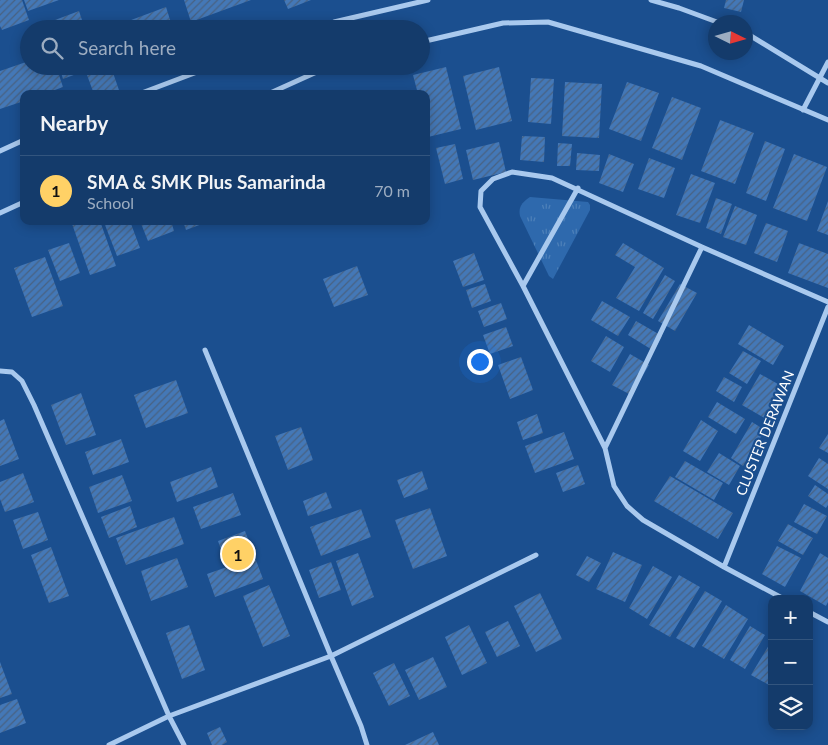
<!DOCTYPE html>
<meta charset="utf-8">
<style>
:root{--surface:#143b6b;--page:#1d4271;--text:#f1f3f6;--muted:#9dadc1;--line:#33557e;--accent:#ffd166}
body{margin:0;font-family:Lato,sans-serif;background:var(--page);color:var(--text)}
.controls{position:absolute;right:15px;bottom:15px;display:grid;overflow:hidden;border-radius:10px;box-shadow:0 2px 12px #0003}
.controls button{width:45px;height:45px;display:grid;place-items:center;padding:0;border:0;border-bottom:1px solid var(--line);background:var(--surface);color:var(--text);font:25px sans-serif}
.compass{position:absolute;left:708px;top:15px;width:45px;height:45px;border-radius:50%;background:var(--surface);box-shadow:0 2px 12px #0003;rotate:95deg}
.you{position:absolute;left:479px;top:361px;width:18px;height:18px;margin:-12px;border:4px solid #fff;border-radius:50%;background:#1a73e8;box-shadow:0 0 0 8px #1a73e833}
.badge{display:grid;place-items:center;width:32px;height:32px;border-radius:50%;background:var(--accent);color:#111;font-size:16px;font-weight:700}
.pin{position:absolute;translate:-50% -50%;border:2px solid #fff;box-shadow:0 1px 5px #0006}
.list{margin:0;padding:0;list-style:none}
h2{display:flex;justify-content:space-between;align-items:center;height:65px;margin:0;padding:0 20px;font-size:21px}
h2 small{font-size:16px;font-weight:400;color:var(--muted)}
.list li{display:grid;grid-template-columns:32px 1fr auto;gap:15px;align-items:center;box-sizing:border-box;height:70px;padding:0 20px;border-top:1px solid var(--line)}
.list b{display:block;font-size:19px;white-space:nowrap}
.list p{margin:0;font-size:16px;white-space:nowrap;color:var(--muted)}
.list em{font-size:16px;font-style:normal;color:var(--muted)}
.icon{flex:none;width:28px;height:28px;fill:none;stroke:currentColor;stroke-width:2;stroke-linecap:round;stroke-linejoin:round}
.map{position:relative;flex:none;width:828px;height:745px;overflow:hidden}
.search{position:absolute;background:var(--surface);box-shadow:0 2px 12px #0003;left:20px;top:20px;width:410px;height:55px;display:flex;align-items:center;gap:12px;box-sizing:border-box;padding:0 18px;border-radius:28px;color:var(--muted);font-size:19px}
.panel{position:absolute;background:var(--surface);box-shadow:0 2px 12px #0003;left:20px;top:90px;width:410px;height:135px;border-radius:10px}
.map>svg:first-child{display:block}
.grass{fill:url(#grass-tufts)}
.building{fill:url(#building-hatch)}
.lines{fill:none;stroke-linecap:round;stroke-linejoin:round}
.street{stroke:#a9c9ee;stroke-width:5}
.labels{text-anchor:middle;stroke-width:4.5;stroke-linejoin:round;paint-order:stroke}
.street-label{font-size:14px;fill:#fff;stroke:#1b4f8f}
</style>
<div class="map">
<svg width="828" height="745" viewBox="0 0 828 745">
<defs>
<pattern id="grass-tufts" width="24" height="20" patternUnits="userSpaceOnUse" patternTransform="scale(1.25)"><rect width="24" height="20" fill="#2e69ad"/><path d="M3 7l-1-3M5 7V3M7 7l1-3M15 17l-1-3M17 17v-4M19 17l1-3" fill="none" stroke="#4d80b9"/></pattern>
<pattern id="building-hatch" width="6" height="6" patternUnits="userSpaceOnUse" patternTransform="scale(1.25)"><rect width="6" height="6" fill="#4478b7"/><path d="M-1 1l2-2M0 6l6-6M5 7l2-2" fill="none" stroke="#486282"/></pattern>
</defs>
<rect width="100%" height="100%" fill="#1b4f8f"/>
<path class="grass" d="M530 197 588 202 590 205V210L553 279 549 276 520 216C518 206 523 202 530 197Z"/>
<path class="building" d="M0 0H22L29 20 2 30 0 26Z
M24 0H59L28 11Z
M184 0H251L191 22Z
M284 0H311L288 9Z
M726 0H744L741 12 724 8Z
M166 7 173 29H107Z
M79 11 85 29H49L47 23Z
M29 61V66H56L63 87 44 94H24V101L0 109V71Z
M59 66H98L63 79Z
M111 67 120 93 94 94 87 75Z
M446 67 461 129 428 137 426 128V94H418L413 75Z
M499 67 512 121 476 130 463 76Z
M531 78 554 79 551 124 528 122Z
M565 82 602 84 599 138 562 136Z
M627 82 659 93 641 141 609 129Z
M406 90 408 94H396Z
M672 97 701 108 682 160 652 148Z
M720 120 754 133 735 184 701 171Z
M522 136 545 137 544 162 520 160Z
M765 141 785 149 766 201 746 193Z
M499 142 506 172 473 180 466 150Z
M558 143 572 144 570 166H557Z
M455 144 463 179 445 184 436 148Z
M577 153 600 155 599 171 576 170Z
M609 154 634 164 623 192 599 183Z
M794 154 827 167 807 221 773 208Z
M649 158 675 168 664 198 638 189Z
M691 174 715 183 700 223 676 215Z
M716 198 732 204 721 234 706 228Z
M828 201V235L817 231Z
M735 206 757 215 746 245 723 237Z
M71 221H100L116 266 90 275Z
M114 221H130L140 248 117 256 105 225Z
M140 221H171L174 231 148 241Z
M183 221H210L186 230Z
M766 223 788 231 777 262 754 253Z
M69 243 80 273 60 281 48 250Z
M623 243 664 268 639 311 616 298 635 267 615 255Z
M799 243 828 254V288L788 273Z
M474 253 484 280 463 287 453 261Z
M45 257 63 306 32 317 14 268Z
M357 266 368 295 334 307 323 279Z
M665 275 675 281 653 319 643 313Z
M485 284 491 301 472 308 466 290Z
M680 284 697 293 675 331 658 321Z
M602 301 630 317 618 336 591 320Z
M501 303 507 319 484 327 478 311Z
M636 321 662 336 654 351 628 335Z
M749 325 784 346 773 365 738 344Z
M506 327 513 346 490 354 483 335Z
M606 336 624 347 610 372 591 361Z
M743 351 761 361 747 384 729 373Z
M630 354 649 365 631 395 612 385Z
M521 357 533 390 510 399 498 365Z
M760 374 785 388 766 419 742 405Z
M724 377 742 387 734 402 716 391Z
M176 380 188 413 146 428 134 395Z
M81 393 96 435 66 445 51 405Z
M717 402 745 419 736 434 708 417Z
M537 414 543 433 523 440 517 422Z
M4 419 19 459 0 466V421Z
M701 420 718 431 700 461 683 451Z
M752 422 765 430 743 466 731 458Z
M301 427 313 460 288 470 275 436Z
M564 432 574 459 535 473 525 446Z
M828 434V453L819 448Z
M121 439 129 462 93 475 85 452Z
M719 453 740 466 729 485 707 472Z
M819 458 828 464V489L808 476Z
M685 461 723 483 714 500 675 477Z
M578 465 585 484 563 492 556 473Z
M211 467 218 487 177 502 170 482Z
M422 471 428 489 404 498 397 480Z
M23 473 34 502 5 512 0 499V482Z
M122 475 132 501 98 513 89 487Z
M670 476 733 513 718 539 654 501Z
M815 485 828 494V505L826 508 808 496Z
M326 492 332 508 308 516 303 501Z
M233 493 241 515 201 529 193 507Z
M804 504 827 516 817 534 794 522Z
M130 506 137 527 109 538 101 517Z
M430 508 447 556 413 569 395 520Z
M361 509 371 537 321 556 310 527Z
M38 512 48 540 23 549 13 520Z
M174 517 184 544 126 565 116 538Z
M788 524 813 538 803 555 778 541Z
M245 531 263 579 215 597 207 574 227 567 218 541Z
M777 546 801 558 785 587 762 574Z
M51 547 69 596 49 603 31 555Z
M613 552 642 565 625 602 596 589Z
M358 553 374 597 352 606 336 561Z
M820 553 828 558V602L826 606 800 591Z
M587 556 601 563 589 582 576 575Z
M177 558 188 587 151 601 141 571Z
M331 562 341 590 319 598 309 570Z
M653 566 672 577 647 619 629 608Z
M679 575 700 587 670 637 649 625Z
M269 585 290 636 263 647 243 596Z
M705 591 722 601 694 648 676 638Z
M540 593 562 639 536 652 514 606Z
M726 605 748 619 724 659 702 646Z
M508 621 520 646 497 657 485 632Z
M189 625 205 670 182 679 166 633Z
M469 625 487 663 462 675 445 637Z
M750 626 765 635 745 669 730 660Z
M772 640V681L769 685 751 675Z
M433 657 447 687 419 700 405 670Z
M0 662 12 694 0 698Z
M394 663 410 696 389 706 373 673Z
M17 699 26 723 0 733V705Z
M220 727 227 742 222 745H212L207 733Z
M433 732 439 745H405Z"/>
<g class="lines">
<path class="street" d="M651 0 679 8 717 22
M316 29 334 22 428 0
M746 33 828 83
M421 42 503 23 548 22 701 66 828 120
M139 94 213 66
M268 94 330 66
M803 110 828 62
M0 151 24 140
M0 213 24 202
M523 286 578 188
M205 350 331 656 361 726 367 745
M0 371 12 372 22 381 34 405 169 716 331 656 536 555
M605 448 702 247
M724 567 828 307
M784 599 724 567 643 520 627 506 614 486 605 448 523 286 480 207 481 191 493 179 512 172 552 178 702 247 828 302
M809 612 828 622
M109 745 169 716 184 745"/>
</g>
<g class="labels">
<g class="street-label">
<text transform="translate(765 433) rotate(-68)" y="5">CLUSTER DERAWAN</text>
</g>
</g>
</svg>
<div class="controls">
<button>+</button>
<button>−</button>
<button><svg class="icon" aria-label="layers" viewBox="0 0 24 24"><path d="M12 4l9 5-9 5-9-5zM3 14l9 5 9-5"/></svg></button>
</div>
<svg class="compass" viewBox="-18 -18 36 36"><path d="M0-13l5 13h-10z" fill="#e53935"/><path d="M0 13l5-13h-10z" fill="#9dadc1"/></svg>
<div class="you"></div>
<div class="pin badge" style="left:238px;top:554px">1</div>
<div class="search"><svg class="icon" aria-label="search" viewBox="0 0 24 24"><circle cx="10" cy="10" r="6"/><path d="M15 15l6 6"/></svg>Search here</div>
<section class="panel">
<h2>Nearby<small></small></h2>
<ul class="list">
<li><span class="badge">1</span><div><b>SMA &amp; SMK Plus Samarinda</b><p>School</p></div><em>70 m</em></li>
</ul>
</section>
</div>
